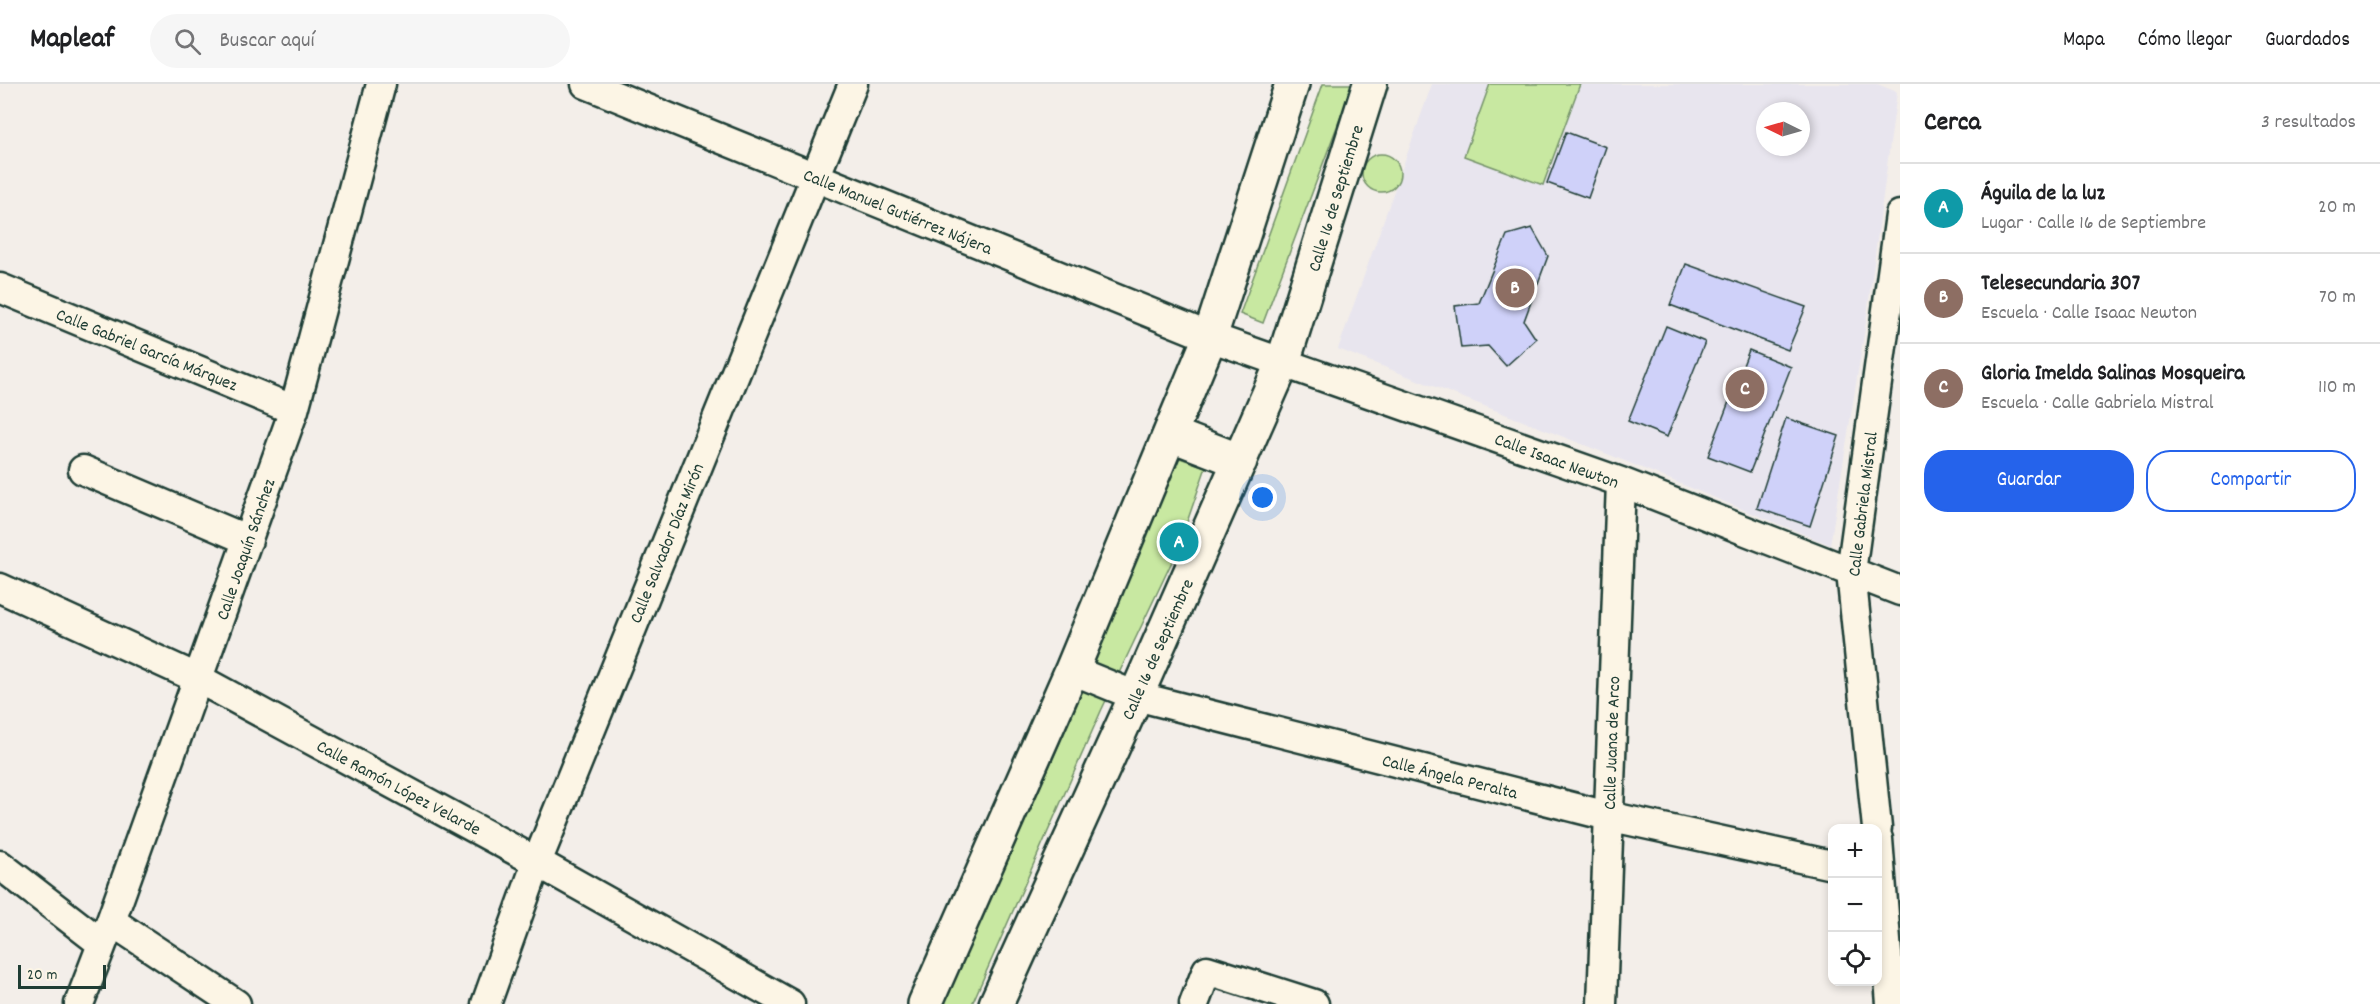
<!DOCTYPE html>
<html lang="es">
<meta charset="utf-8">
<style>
:root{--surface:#fff;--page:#f6f6f6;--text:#202124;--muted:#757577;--line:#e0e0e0;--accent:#2563eb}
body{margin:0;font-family:Dekko,sans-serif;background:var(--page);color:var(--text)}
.controls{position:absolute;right:18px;bottom:18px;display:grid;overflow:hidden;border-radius:12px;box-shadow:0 3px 9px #0003}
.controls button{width:54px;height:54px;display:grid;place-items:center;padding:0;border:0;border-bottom:2px solid var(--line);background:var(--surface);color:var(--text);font:30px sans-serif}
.compass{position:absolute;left:1756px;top:18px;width:54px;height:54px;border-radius:50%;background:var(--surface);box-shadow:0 3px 9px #0003;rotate:275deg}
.scale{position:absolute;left:18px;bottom:15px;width:88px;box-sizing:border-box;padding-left:6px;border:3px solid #1f3d34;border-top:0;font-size:16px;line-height:21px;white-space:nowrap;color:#1f3d34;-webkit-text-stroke:4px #fcf5e5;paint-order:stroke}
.you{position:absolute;left:1263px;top:414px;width:21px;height:21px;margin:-15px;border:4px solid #fff;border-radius:50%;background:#1a73e8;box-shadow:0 0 0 9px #1a73e833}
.badge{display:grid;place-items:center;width:39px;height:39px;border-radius:50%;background:var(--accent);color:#fff;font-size:20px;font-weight:700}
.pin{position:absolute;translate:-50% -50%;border:3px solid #fff;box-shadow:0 2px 6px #0006}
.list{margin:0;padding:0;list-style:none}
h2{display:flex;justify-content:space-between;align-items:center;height:78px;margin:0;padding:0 24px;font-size:26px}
h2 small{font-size:20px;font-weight:400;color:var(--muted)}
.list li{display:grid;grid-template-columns:39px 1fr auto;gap:18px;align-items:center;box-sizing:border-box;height:90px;padding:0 24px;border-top:2px solid var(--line)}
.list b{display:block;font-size:22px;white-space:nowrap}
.list p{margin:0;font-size:20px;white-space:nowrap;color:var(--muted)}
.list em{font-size:20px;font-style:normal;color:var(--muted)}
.actions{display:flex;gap:12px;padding:18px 24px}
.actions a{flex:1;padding:14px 0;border:2px solid var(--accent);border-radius:24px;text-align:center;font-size:21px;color:var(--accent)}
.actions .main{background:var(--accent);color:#fff}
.icon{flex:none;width:33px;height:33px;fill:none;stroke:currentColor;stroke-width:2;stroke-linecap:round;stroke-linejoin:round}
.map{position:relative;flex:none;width:1900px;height:920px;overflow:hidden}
header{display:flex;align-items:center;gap:36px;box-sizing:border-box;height:84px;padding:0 30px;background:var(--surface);border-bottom:2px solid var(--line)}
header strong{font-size:28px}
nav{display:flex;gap:33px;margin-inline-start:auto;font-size:21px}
.search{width:420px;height:54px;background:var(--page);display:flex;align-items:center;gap:15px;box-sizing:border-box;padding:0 21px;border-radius:33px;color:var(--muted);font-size:22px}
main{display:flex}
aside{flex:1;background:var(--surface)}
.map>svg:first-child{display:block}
.built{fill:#e8e5ee;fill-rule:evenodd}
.green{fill:#c8e8a1;stroke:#74926a;stroke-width:1.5}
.building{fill:#cfd1f9;stroke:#1f3d34;stroke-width:1.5}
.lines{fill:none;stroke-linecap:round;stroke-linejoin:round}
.minor-casing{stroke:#1f3d34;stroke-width:33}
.tertiary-casing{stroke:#1f3d34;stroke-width:38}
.minor{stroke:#fcf5e5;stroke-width:28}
.tertiary{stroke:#fcf5e5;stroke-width:33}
.labels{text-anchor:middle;stroke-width:5;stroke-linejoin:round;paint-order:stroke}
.street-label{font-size:18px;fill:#1f3d34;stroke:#fcf5e5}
</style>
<header>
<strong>Mapleaf</strong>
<div class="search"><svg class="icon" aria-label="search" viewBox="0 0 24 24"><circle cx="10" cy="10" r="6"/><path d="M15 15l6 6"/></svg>Buscar aquí</div>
<nav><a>Mapa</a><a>Cómo llegar</a><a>Guardados</a></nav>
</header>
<main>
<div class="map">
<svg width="1900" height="920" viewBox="0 0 1900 920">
<rect width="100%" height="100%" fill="#f3eee9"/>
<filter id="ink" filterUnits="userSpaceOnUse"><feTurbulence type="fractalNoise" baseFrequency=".0167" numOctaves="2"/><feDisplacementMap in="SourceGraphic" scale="12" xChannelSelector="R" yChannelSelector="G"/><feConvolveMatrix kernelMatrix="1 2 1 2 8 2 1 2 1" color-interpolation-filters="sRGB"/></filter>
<g filter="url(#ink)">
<path class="built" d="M1432 0H1877L1897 8 1866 238 1830 461 1610 371 1338 265ZM1765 27H1801V63H1765Z"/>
<path class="green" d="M1323 0H1353L1263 239 1240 230Z
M1490 0H1580L1543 101 1464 72Z
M1362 89a19 19 0 1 1 38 0a19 19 0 1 1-38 0Z
M1168 370 1206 383 1177 467 1101 627 972 920H944L1077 620Z"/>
<path class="building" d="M1566 48 1606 63 1588 114 1547 99Z
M1532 144 1548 172 1524 237 1536 255 1506 282 1488 262 1461 264 1455 222 1479 219 1507 151Z
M1686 180 1806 223 1788 266 1670 221Z
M1666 242 1705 258 1667 353 1628 337Z
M1749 266 1791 283 1750 388 1708 372Z
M1786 334 1839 352 1810 442 1757 424Z"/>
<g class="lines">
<defs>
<path id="minor" d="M586 0 1210 253 1621 398 1900 507
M0 204 294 326
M83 386 248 456
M0 504 199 595 537 778 790 920
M1072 586 1136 612 1608 732 1832 781
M1877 744 1851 488 1900 131
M1878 755 1891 920
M0 781 101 859
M111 837 236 920
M79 920 111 837 294 326 381 0
M486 920 537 778 853 0
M1194 920 1207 886 1314 920
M1602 920 1621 398"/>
<path id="tertiary" d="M1170 350 1240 377
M925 920 1072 586 1210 253 1292 0
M996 920 1136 612 1283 278 1370 0"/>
</defs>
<use href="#minor" class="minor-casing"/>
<use href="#tertiary" class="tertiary-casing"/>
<use href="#minor" class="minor"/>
<use href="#tertiary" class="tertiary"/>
</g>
</g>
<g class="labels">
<g class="street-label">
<text transform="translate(1335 114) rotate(-73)" y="6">Calle 16 de Septiembre</text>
<text transform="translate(898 127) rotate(22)" y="6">Calle Manuel Gutiérrez Nájera</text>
<text transform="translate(147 265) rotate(22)" y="6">Calle Gabriel García Márquez</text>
<text transform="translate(1557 376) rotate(20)" y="6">Calle Isaac Newton</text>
<text transform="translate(1862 420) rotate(-83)" y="6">Calle Gabriela Mistral</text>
<text transform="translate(666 459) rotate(-68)" y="6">Calle Salvador Díaz Mirón</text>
<text transform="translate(245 465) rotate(-71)" y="6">Calle Joaquín Sánchez</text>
<text transform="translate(1157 565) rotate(-66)" y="6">Calle 16 de Septiembre</text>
<text transform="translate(1611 659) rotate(-88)" y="6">Calle Juana de Arco</text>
<text transform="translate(1450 692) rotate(14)" y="6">Calle Ángela Peralta</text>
<text transform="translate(399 703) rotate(28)" y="6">Calle Ramón López Velarde</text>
</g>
</g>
</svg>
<div class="controls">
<button>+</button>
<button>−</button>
<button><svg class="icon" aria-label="locate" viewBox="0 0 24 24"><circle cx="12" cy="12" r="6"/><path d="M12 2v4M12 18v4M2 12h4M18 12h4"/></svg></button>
</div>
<svg class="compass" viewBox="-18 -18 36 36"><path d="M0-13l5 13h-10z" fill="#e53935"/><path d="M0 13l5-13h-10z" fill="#757577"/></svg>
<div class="scale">20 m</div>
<div class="you"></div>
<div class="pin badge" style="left:1179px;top:458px;background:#0f9aa8">A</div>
<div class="pin badge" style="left:1515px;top:204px;background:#8d6e63">B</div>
<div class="pin badge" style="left:1745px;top:305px;background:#8d6e63">C</div>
</div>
<aside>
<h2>Cerca<small>3 resultados</small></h2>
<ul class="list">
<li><span class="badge" style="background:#0f9aa8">A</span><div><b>Águila de la luz</b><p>Lugar · Calle 16 de Septiembre</p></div><em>20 m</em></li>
<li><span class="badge" style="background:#8d6e63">B</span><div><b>Telesecundaria 307</b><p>Escuela · Calle Isaac Newton</p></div><em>70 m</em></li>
<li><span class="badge" style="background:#8d6e63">C</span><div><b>Gloria Imelda Salinas Mosqueira</b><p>Escuela · Calle Gabriela Mistral</p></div><em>110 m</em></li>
</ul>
<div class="actions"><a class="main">Guardar</a><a>Compartir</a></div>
</aside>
</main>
